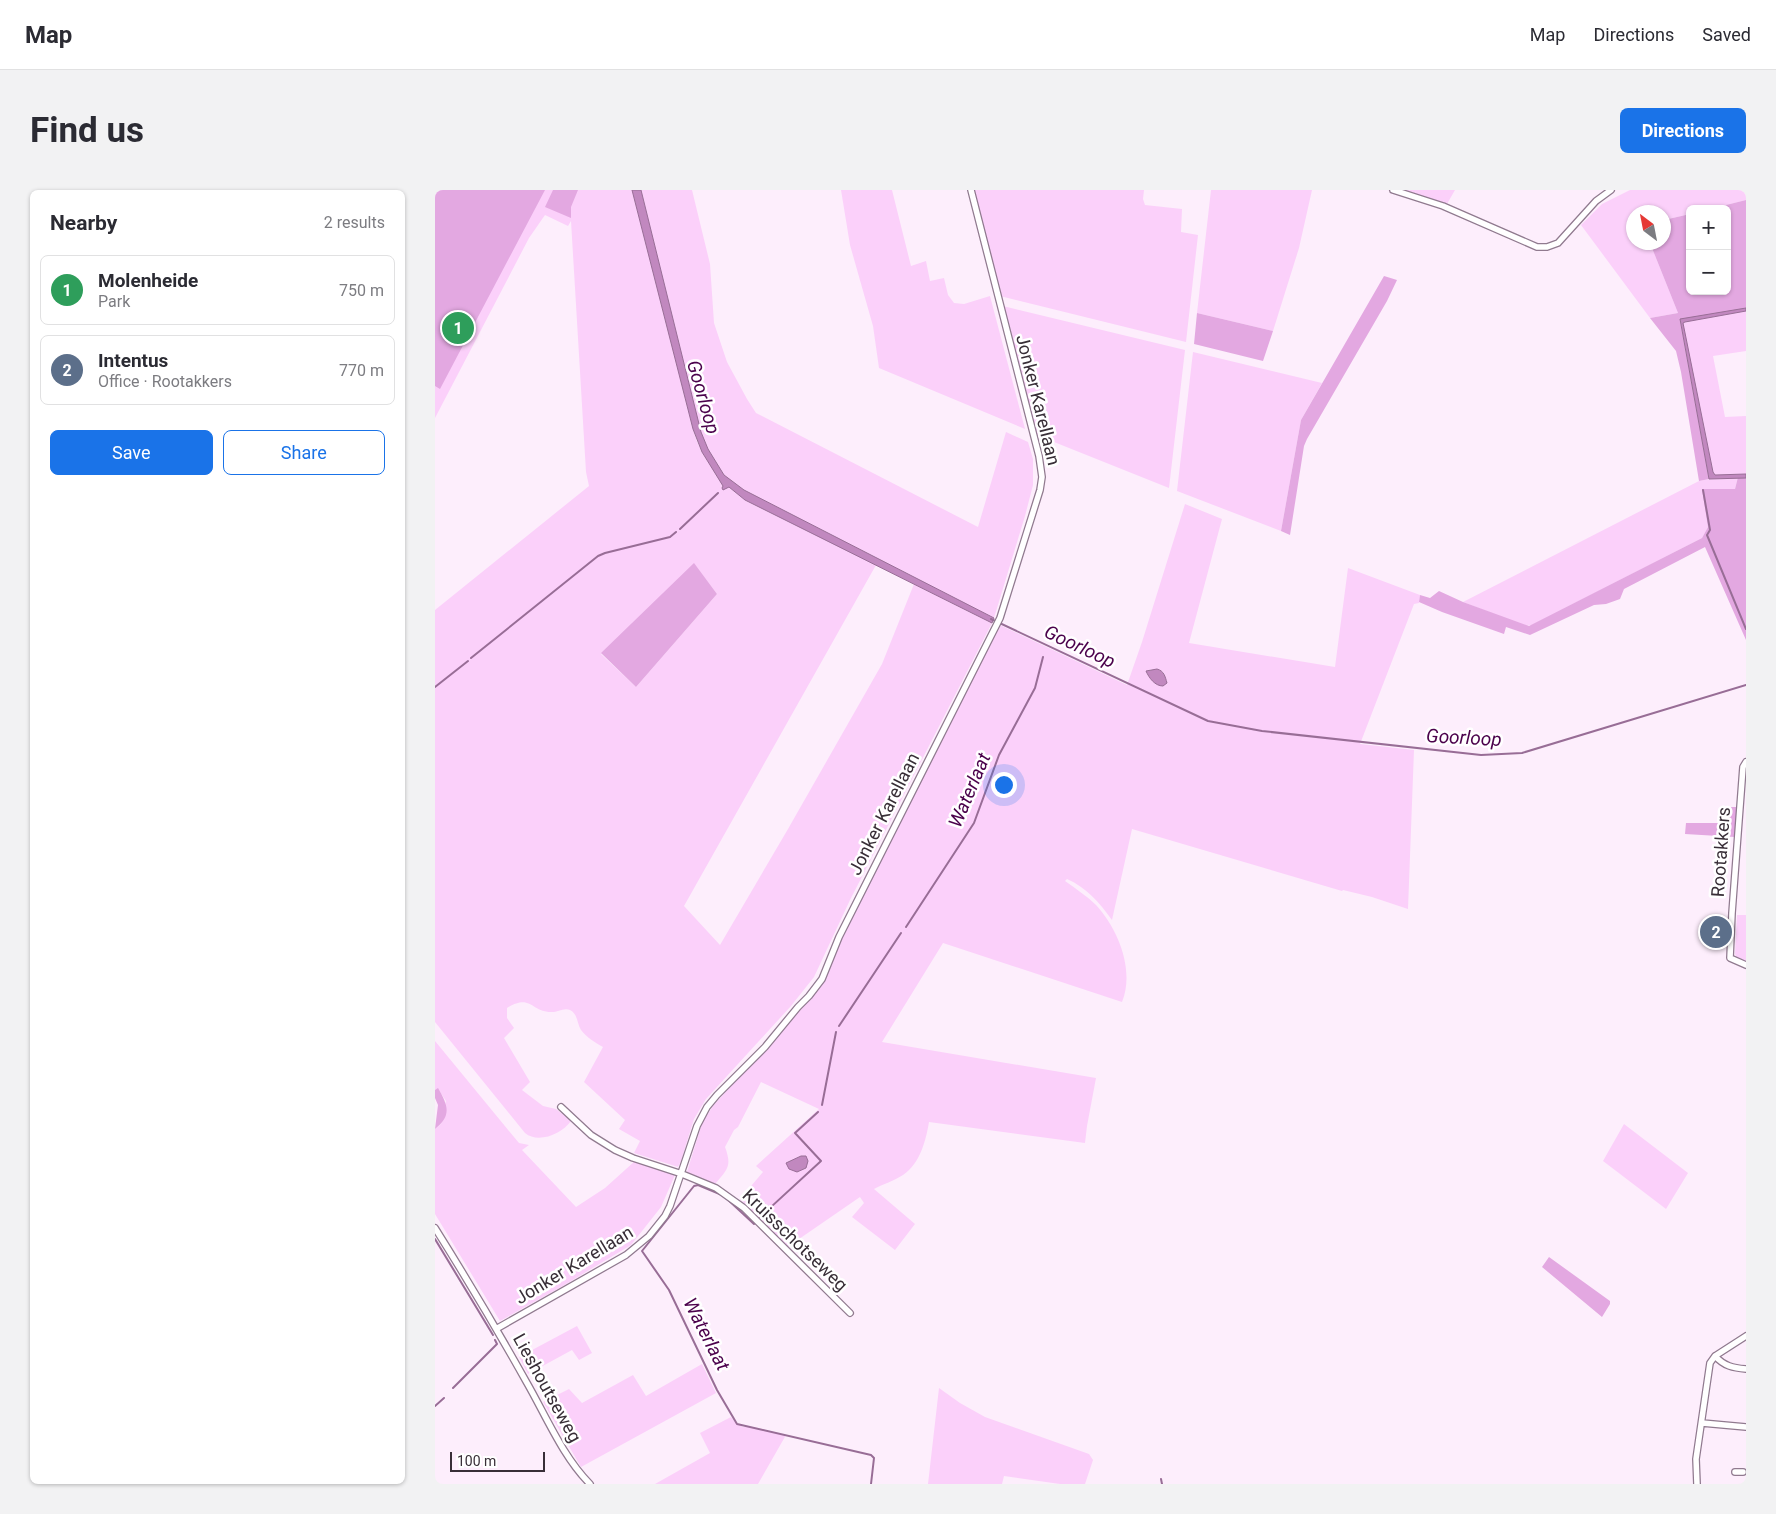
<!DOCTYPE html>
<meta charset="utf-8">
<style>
:root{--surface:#fff;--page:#f2f2f3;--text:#2b2b33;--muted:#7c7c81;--line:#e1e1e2;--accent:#1a73e8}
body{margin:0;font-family:Roboto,sans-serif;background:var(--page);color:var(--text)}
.controls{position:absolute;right:15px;top:15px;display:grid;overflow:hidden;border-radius:8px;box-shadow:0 1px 4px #0004}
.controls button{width:45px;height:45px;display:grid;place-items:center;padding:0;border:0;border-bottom:1px solid var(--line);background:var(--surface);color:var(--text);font:25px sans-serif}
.compass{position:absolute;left:1191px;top:15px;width:45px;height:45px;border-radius:50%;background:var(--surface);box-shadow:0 1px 4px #0004;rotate:328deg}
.scale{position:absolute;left:15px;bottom:12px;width:95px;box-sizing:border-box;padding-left:5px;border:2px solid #382e37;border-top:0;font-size:14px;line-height:18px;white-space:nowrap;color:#382e37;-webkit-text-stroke:4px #fff;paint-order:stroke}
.you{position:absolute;left:568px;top:594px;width:18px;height:18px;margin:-12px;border:4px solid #fff;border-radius:50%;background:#1a73e8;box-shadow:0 0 0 8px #1a73e833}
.badge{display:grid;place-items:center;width:32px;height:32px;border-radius:50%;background:var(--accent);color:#fff;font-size:16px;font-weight:700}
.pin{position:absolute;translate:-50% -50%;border:2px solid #fff;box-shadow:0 1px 5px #0006}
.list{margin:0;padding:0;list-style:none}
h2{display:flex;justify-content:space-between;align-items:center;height:65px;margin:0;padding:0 20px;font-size:21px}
h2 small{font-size:16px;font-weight:400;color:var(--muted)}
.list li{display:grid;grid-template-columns:32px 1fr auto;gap:15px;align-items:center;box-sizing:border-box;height:70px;margin:0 10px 10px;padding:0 10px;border:1px solid var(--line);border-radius:8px}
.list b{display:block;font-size:19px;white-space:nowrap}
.list p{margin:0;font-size:16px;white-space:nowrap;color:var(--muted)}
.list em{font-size:16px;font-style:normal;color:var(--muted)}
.actions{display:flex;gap:10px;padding:15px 20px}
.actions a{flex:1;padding:11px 0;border:1px solid var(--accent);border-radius:8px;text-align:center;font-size:18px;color:var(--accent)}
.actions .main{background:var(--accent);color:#fff}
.map{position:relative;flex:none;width:1311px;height:1294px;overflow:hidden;border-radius:8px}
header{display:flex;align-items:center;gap:30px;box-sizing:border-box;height:70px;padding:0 25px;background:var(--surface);border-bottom:1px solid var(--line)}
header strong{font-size:24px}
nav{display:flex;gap:28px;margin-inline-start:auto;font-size:18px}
.intro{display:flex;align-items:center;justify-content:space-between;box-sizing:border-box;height:120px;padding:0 30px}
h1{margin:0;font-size:35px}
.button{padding:12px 22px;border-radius:8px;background:var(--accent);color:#fff;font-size:18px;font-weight:700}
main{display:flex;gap:30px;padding:0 30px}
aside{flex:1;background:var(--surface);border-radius:8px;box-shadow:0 1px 4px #0004}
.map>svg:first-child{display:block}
.green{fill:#fbd0fa;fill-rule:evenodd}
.forest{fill:#e3a8e1}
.water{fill:#c188bf;stroke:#986d96}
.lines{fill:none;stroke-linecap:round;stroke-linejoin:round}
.stream{stroke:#986d96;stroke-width:2}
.street-casing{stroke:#907a8f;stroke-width:8}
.street{stroke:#fff;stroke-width:5.5}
.labels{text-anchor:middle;stroke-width:5;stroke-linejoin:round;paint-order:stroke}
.street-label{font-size:18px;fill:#382e37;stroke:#fff}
.water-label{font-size:19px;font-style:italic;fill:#4b024c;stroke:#fff}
</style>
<header>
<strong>Map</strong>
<nav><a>Map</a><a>Directions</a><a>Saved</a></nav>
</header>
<div class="intro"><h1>Find us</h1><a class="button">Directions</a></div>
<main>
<aside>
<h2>Nearby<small>2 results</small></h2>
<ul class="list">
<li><span class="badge" style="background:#2e9e5b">1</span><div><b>Molenheide</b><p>Park</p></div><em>750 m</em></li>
<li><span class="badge" style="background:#5c6f8a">2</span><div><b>Intentus</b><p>Office · Rootakkers</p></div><em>770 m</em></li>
</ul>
<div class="actions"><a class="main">Save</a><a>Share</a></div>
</aside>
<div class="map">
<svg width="1311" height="1294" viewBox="0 0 1311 1294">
<rect width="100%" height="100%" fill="#fdeefc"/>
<path class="green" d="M0 0H197L258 239C260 247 263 254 267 262 271 271 289 291 288 299L294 297 310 310 441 375 249 716 285 755 353 639 447 474 479 394 557 433 415 710 379 787 356 816 271 909 259 929 246 971 243 977 199 963 205 951 184 939 190 930 149 892 168 857C161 853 151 847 146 840 142 834 143 824 135 820 129 817 121 823 116 822 96 822 96 803 72 818V828L79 838 69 848 95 892 87 900 108 916 121 919 136 931C127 944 103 954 90 943L0 832V420L154 296 151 282 136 31 133 36 110 25 94 48 0 228ZM259 374 282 404 201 497 166 464Z
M206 0H257L275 74 279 133 292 172 312 209 321 223 543 337 571 242 593 252 598 269V295L590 326 559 428 309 300 289 285 273 259 266 242Z
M406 0H457L476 76 491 71 495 91 509 88 513 105 519 113 529 114 555 106 590 239 444 178 438 136 415 55Z
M538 0H709L708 9 710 15 747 19 746 42 763 45 751 152 565 106Z
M776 0H877L864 58 838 141 762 123Z
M967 0H1020L1012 14Z
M1195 0H1311V10L1275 19H1255V24L1229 30 1228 22H1198V52L1215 53 1243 123 1215 128 1146 35 1167 14Z
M568 116 750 160 734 298 609 248 600 243Z
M1311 121V161L1278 166 1290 227 1311 226V284L1280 285 1278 282 1248 133 1250 132Z
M758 162 887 193 866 230 846 341 742 301Z
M1303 287 1300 299H1271L1273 337 1267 348 1097 435 1090 436 1028 412 1264 291 1279 288Z
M750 314 787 329 754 453 900 477 913 378 985 405 984 413 979 414 925 554 979 560 973 719 937 707 908 700 907 701 697 639 677 730C664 712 652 698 632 689L630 691C641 699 652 706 661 715 683 739 700 780 687 812L508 753 447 852 661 888 652 936 650 953 494 932C491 950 485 974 468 985 459 991 448 994 439 999L480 1034 460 1060 417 1027 429 1013 425 1007 351 1058 305 1009 328 982 321 976 384 919 326 892 303 937 299 940 290 957C297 976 293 979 280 994L252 982 267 933 278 916 370 814 392 782 422 714 565 435 692 495 707 452ZM722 479 729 483 731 493 717 491 712 484 713 480ZM366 966 371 978 362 982 352 973Z
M1302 725H1311V774L1302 768 1300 764Z
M0 851 79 947 84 953 94 955 87 960 141 1017 170 998 200 971 237 982 240 985 226 1017 196 1055 126 1097 65 1131 0 1024V939L6 934 11 911 3 899 0 900Z
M1189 934 1253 983 1231 1019 1168 971Z
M142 1136 157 1163 144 1170 137 1160 93 1184 84 1167Z
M267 1174 281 1203 146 1277 108 1212 134 1199 147 1213 198 1185 211 1206Z
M504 1198 525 1213 550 1227 654 1264 658 1270 650 1294H625L569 1286 567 1294H493Z
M296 1227 300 1232 308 1237H319L351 1245 323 1294H220L275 1263 265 1243Z"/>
<path class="forest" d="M0 0H110L5 199 0 196Z
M118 0H143L136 17V28L110 17Z
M1311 10V118L1245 130 1274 289 1264 291 1246 182 1241 161 1215 128 1243 123 1215 53 1228 52 1229 30 1255 24V101H1292V19H1275Z
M949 86 962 90 952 111 872 249 869 256 855 345 846 341 866 230Z
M762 123 838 141 828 171 759 154Z
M1303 287 1311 288V450L1270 357 1189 399 1185 409 1171 414 1159 415 1095 445 1071 437 1069 444 1007 422 984 412 985 405 995 408 1004 401 1028 412 1094 436 1267 348 1273 337 1267 299H1300Z
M259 373 282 404 201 497 166 463Z
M1290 617H1304L1300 647 1250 644 1251 633H1289Z
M3 898C13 915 17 926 0 939L3 915 0 908V900Z
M1114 1067 1175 1111V1114L1167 1127 1107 1077Z"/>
<path class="water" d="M197 0H206L266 242 273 259 289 285 309 300 559 428 557 433 310 310 294 297 288 300 287 298 288 296 267 262 258 239Z
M1311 118V121L1250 132 1248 133 1278 282 1280 285 1311 284V288L1274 289 1245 129Z
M722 479C729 481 730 486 732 493L728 496C720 496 714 488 711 481Z
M366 966H371L373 971 371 978 362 982 354 979 351 973Z"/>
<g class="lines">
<path class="stream" d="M1268 300 1275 340 1272 345 1311 439
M245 339 283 303
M556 429 773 531 827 541 1046 565 1087 563 1311 495
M36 468 163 366 170 363 235 347 241 342
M0 497 33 471
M471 737 539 633 564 565 600 498 608 467
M404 836 466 743
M387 915 401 842
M287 1005 263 995 259 996 207 1061 234 1100 282 1200 302 1234 436 1265 439 1268 436 1294
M291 1008 319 1034
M324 1028 386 971 360 943 383 922
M0 1049 58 1145
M18 1198 62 1154 60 1150
M0 1216 9 1208
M726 1289 727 1294"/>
<defs>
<path id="street" d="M958 0 1008 16 1102 57H1112L1123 53 1161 11 1176 0
M1311 572 1308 577 1297 723 1295 768 1311 775
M126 917 156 945 180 960 198 968 247 984 281 998 309 1018 415 1123
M0 1038C32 1089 63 1141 92 1193 111 1226 128 1267 155 1294
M61 1139 191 1065 214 1046 230 1026 235 1016 262 936 272 917 282 905 330 857 363 817 374 806 387 789 404 747 565 428 605 300 607 287 604 266 536 0
M1280 1166C1289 1176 1298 1178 1311 1179
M1267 1233 1311 1237
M1300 1282H1308
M1262 1294 1261 1269 1275 1173 1280 1166 1311 1146"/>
</defs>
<use href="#street" class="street-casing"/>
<use href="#street" class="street"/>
</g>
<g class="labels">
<g class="street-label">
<text transform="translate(603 210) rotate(76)" y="6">Jonker Karellaan</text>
<text transform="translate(449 624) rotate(-63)" y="6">Jonker Karellaan</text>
<text transform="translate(1286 662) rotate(-86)" y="6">Rootakkers</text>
<text transform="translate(360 1050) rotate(44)" y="6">Kruisschotseweg</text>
<text transform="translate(139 1075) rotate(-31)" y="6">Jonker Karellaan</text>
<text transform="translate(112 1198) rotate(61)" y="6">Lieshoutseweg</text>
</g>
<g class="water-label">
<text transform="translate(269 207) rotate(74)" y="7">Goorloop</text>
<text transform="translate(645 456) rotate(25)" y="7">Goorloop</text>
<text transform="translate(1029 547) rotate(3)" y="7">Goorloop</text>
<text transform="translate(534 600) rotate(-67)" y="7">Waterlaat</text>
<text transform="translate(272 1144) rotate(63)" y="7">Waterlaat</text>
</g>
</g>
</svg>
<div class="controls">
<button>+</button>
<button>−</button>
</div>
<svg class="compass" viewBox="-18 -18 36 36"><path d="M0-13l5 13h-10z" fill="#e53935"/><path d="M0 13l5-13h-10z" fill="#7c7c81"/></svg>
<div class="scale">100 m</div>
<div class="you"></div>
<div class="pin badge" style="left:23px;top:138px;background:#2e9e5b">1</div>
<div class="pin badge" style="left:1281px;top:742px;background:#5c6f8a">2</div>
</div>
</main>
